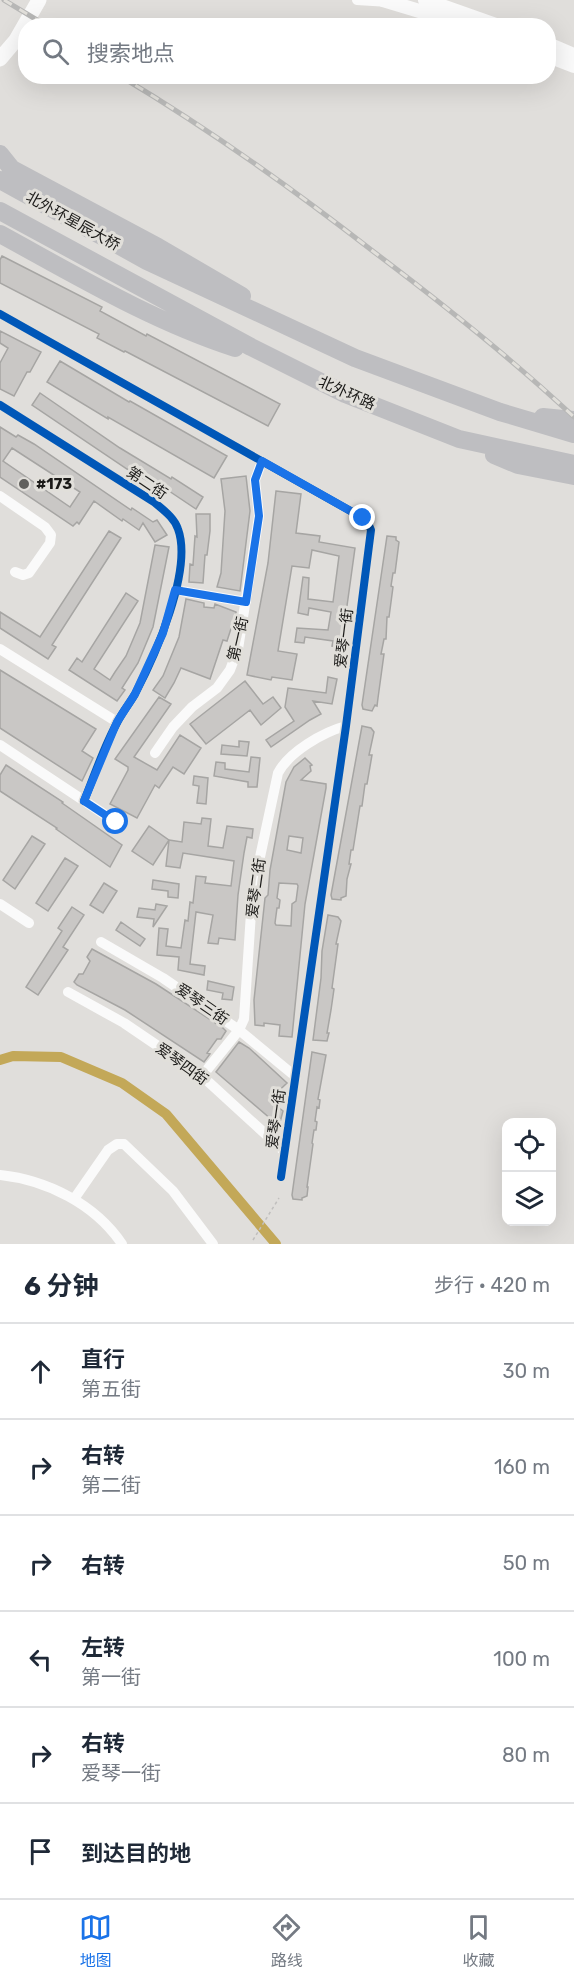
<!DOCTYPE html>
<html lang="zh">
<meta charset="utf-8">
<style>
:root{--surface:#fff;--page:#f2f2f3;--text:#1f2937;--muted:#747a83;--line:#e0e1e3;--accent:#1a73e8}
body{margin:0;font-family:Rubik,"Noto Sans SC",sans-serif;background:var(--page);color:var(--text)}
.controls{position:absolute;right:18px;bottom:18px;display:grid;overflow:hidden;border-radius:12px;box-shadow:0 6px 24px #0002}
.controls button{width:54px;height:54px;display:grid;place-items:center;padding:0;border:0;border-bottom:2px solid var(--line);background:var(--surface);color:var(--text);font:30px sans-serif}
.stop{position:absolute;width:18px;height:18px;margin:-14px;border:4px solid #1a73e8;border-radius:50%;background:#fff}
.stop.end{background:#1a73e8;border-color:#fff;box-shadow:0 2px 6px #0008}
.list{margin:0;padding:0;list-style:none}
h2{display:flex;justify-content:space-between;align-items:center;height:78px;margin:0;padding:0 24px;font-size:26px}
h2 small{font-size:20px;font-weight:400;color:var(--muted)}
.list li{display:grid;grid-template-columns:39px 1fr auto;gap:18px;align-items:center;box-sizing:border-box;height:96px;padding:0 24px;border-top:2px solid var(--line)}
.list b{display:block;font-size:22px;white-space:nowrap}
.list p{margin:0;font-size:20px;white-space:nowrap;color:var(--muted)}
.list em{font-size:20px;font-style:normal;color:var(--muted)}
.icon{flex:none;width:33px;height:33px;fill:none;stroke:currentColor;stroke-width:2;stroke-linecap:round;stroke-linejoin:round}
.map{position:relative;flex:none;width:574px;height:1244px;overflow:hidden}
.search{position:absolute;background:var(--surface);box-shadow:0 6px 24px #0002;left:18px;right:18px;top:18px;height:66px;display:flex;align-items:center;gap:15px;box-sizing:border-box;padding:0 21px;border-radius:24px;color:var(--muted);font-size:22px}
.sheet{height:654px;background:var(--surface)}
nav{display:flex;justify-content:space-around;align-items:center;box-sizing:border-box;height:84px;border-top:2px solid var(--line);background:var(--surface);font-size:16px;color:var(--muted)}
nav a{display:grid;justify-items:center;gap:3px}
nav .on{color:var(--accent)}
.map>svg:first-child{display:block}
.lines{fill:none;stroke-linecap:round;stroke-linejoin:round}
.canal{stroke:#c3a858;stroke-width:10}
.building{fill:#c9c7c5;stroke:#a6a5a3;stroke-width:1.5;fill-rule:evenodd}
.path{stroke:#c0bfbe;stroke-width:1.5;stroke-dasharray:3 3;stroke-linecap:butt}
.minor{stroke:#fafafa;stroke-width:10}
.tertiary{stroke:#fafafa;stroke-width:14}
.secondary{stroke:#fafafa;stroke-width:15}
.trunk{stroke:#bebec1;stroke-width:18}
.rail-casing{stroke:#b7b7b6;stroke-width:5}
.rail{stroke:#e1dfda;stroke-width:3;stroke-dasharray:9;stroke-linecap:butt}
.cycleway-casing{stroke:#e1dfda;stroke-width:11}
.cycleway{stroke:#0057b8;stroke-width:8}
.route{stroke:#1a73e8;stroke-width:8}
.poi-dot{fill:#605f5c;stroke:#e1dfda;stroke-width:2}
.labels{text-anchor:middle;stroke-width:6;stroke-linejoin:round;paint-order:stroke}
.street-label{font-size:15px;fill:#1b1a18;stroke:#e1dfda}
.poi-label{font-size:15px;font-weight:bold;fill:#1b1a18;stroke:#e1dfda;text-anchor:start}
</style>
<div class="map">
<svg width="574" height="1244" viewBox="0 0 574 1244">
<rect width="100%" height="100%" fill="#e0dedb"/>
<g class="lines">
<path class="canal" d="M0 1060 13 1056 61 1057 122 1083 166 1114 276 1244"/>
</g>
<path class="building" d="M2 256 102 307 100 311 146 336 147 334 280 404 268 426 125 351 124 352 97 338 99 334 0 283V260Z
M0 331 41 352 30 372H27L14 396 0 389V363L8 348 0 343Z
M60 361 129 402 130 401 227 456 214 478 108 417V419L47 382Z
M40 393 120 448 171 479 172 477 203 497 196 509 163 487 162 489 127 469 32 405Z
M0 427 16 437 18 435 34 444 131 510 132 508 153 522 157 520 167 535 155 542 143 523 139 530 123 519 122 521 94 501 79 524 77 522 73 526 0 477ZM12 448 80 492 70 507 3 461Z
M246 476 250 511 240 591 217 587 221 573 225 511 221 479Z
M276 491 301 494 296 533 320 536 319 542 355 548 346 613 345 612 341 647 332 646 333 641 305 637 304 643 295 642 297 628 328 630 331 612 309 608 308 615 298 613 303 577 309 578 308 599 333 602 339 556 312 550 309 568 292 566 278 651 297 654 292 680 272 677 271 680 247 675 268 563Z
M196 514H210V531L207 555H205L203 583 189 582 190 564 193 565 195 536 197 537Z
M109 531 121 538 52 645 56 647 48 659 0 628V612L40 637Z
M387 536 396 537V540L399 542 395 573H393L391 586 393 587 389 617H387L386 639H384L381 654H384L378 698 377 706 375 705 372 711 363 709 362 705Z
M155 545 169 547 153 627 138 663 122 688 125 690 117 701 69 670 77 658 82 662 126 593 138 601 94 669 110 680 115 672 126 656 140 623Z
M186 599 204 603V607L214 608 215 604 236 612V613L227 641 223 640 210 679 181 668 174 683 165 698 153 690 163 676 179 637Z
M0 670 96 729 82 751 93 758 82 781 0 728Z
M328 677 337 679 332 704 313 701 321 714 310 720 271 747 266 740 294 721 285 707 288 688 326 693Z
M245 681 263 704 273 697 281 708 261 725 250 710 206 744 190 724Z
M159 697 171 704 134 757 157 770 180 735 201 748 184 774 173 767 159 788 155 785 137 818 110 804 128 770V767L115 759Z
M362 726 371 728 374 732 369 755H372L367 784H365L362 806H360L353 850H351L349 864H351L347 879 346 896 341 898V900L332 899 331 895Z
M239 741 249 742 247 756 221 754 222 745 239 747Z
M251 757 260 758 257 787H248V782L214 776 216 762 225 763V769L249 772Z
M305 758 312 765 310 766 311 771 301 780 326 784V788L305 904 292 1037 279 1036 280 1025 264 1023V1026L255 1025 254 1000 265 898 268 895 270 870 286 782 294 767ZM289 836 303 838 301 853 287 850ZM279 883 297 884 298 886 296 901 292 904 291 926 276 925 275 923 277 908H279L280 900 277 898Z
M6 765 63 802 62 803 122 845 110 867 56 829 57 828 0 791V775Z
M194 776 208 778 206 804 197 803 199 786 193 785Z
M202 818 211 819 208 846 223 848 227 826 253 829 252 838 247 837 244 853 238 895 235 940 219 938 218 944 208 943 213 915 196 912 190 964 205 966 204 975 178 970 179 957 157 955 159 928 168 929 166 946 181 948 185 920 188 921 190 902 193 903 196 876 206 877 205 883 231 886 234 861 183 853 180 868 166 866 169 840 153 865 132 851 149 826 169 840 182 842 184 822 201 824Z
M32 836 45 844 15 889 3 880Z
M65 858 78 866 48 911 36 903Z
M153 880 179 884 178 898 168 897V891L152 889Z
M104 883 117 891 103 913 90 905Z
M156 904 167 906 153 927 154 919 137 917 139 908 155 910Z
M72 907 84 915 63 947 68 950 38 995 26 987 62 931 58 928Z
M328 915 338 917 341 921 336 944H338L332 988 334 989 331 1010 327 1033H329L327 1041 313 1040 321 978 322 951Z
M121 922 145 939 140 946 116 930Z
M92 949 156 984 223 1028 226 1031 221 1039H217L207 1053 210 1054 204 1062 125 1010 77 985 74 982 79 974H83L90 961 87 957Z
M208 981 234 987 232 1000 222 999 223 993 207 990Z
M239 1042 249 1048 287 1083 269 1100 283 1111 279 1126 216 1072Z
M312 1052 326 1055 318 1099 320 1100 319 1108 317 1107 315 1121 317 1122 316 1130H314L312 1143 313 1144 307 1187H308L307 1196 302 1198V1200L293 1199 292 1195Z"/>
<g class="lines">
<path class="path" d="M253 1240 279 1198"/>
<path class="minor" d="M357 0 389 2
M0 314 363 518 368 523 371 530 346 726 281 1177
M0 405 154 502C163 510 174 517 178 529 193 570 155 656 135 694 130 703 123 711 118 721 104 746 95 774 84 801
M0 496 45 527 51 535 50 543 29 573 23 575 15 572
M175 590 246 602
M0 649 117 722
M0 745 116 822
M155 753 173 727 192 707 217 688 230 670 238 649 259 516 255 480 262 461
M0 904 29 923
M101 942 163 978 239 1030 296 1077
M68 992 124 1023 202 1076 285 1152
M202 1076 239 1030 244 1019 251 913 260 857 278 773C289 752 323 732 346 726
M0 1175C47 1180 95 1204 122 1244
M74 1199 108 1150 117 1144H124L173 1191 213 1244"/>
<path class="tertiary" d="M383 0 469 26
M425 0 499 26
M548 44 574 55
M548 56 574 66"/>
<path class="secondary" d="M0 59 16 40 39 0"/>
<path class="trunk" d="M0 154 12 169 158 247 242 296
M0 180 147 261 355 358 500 412 574 434
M0 211 251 347 345 394 459 439 574 464
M0 234C77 276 152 321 235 348
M543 417 574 420
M494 455 518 465 574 476"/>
<defs>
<path id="rail" d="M4 0 47 26
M120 76C209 129 293 189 374 252 443 304 511 358 574 417"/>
</defs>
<use href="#rail" class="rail-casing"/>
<use href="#rail" class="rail"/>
<defs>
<path id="cycleway" d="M0 314 363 518 368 523 371 530 346 726 281 1177
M0 405 154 502C163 510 174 517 178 529 193 570 155 656 135 694 130 703 123 711 118 721 104 746 95 774 84 801"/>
</defs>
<use href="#cycleway" class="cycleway-casing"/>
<use href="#cycleway" class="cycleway"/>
</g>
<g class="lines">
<path class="route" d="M116 822 84 801 117 722 135 694 163 633 175 590 246 602 259 516 255 480 262 461 363 518"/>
</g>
<circle class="poi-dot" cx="24" cy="484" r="6"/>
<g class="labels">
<g class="street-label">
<text transform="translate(73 221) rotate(29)" y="5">北外环星辰大桥</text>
<text transform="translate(347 393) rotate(24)" y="5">北外环路</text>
<text transform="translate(147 483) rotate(34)" y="5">第二街</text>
<text transform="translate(344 638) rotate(-83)" y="5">爱琴一街</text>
<text transform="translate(238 639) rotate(-77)" y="5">第一街</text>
<text transform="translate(256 888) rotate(-82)" y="5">爱琴二街</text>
<text transform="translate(202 1004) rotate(35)" y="5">爱琴三街</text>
<text transform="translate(182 1064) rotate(36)" y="5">爱琴四街</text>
<text transform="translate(276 1119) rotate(-82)" y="5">爱琴一街</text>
</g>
<g class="poi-label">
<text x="36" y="489">#173</text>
</g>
</g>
</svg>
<div class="controls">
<button><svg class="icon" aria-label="locate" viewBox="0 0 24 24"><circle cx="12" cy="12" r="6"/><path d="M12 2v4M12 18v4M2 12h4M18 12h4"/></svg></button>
<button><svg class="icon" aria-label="layers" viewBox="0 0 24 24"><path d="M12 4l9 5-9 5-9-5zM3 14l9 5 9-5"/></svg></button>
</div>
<div class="stop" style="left:116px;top:822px"></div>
<div class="stop end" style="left:363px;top:518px"></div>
<div class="search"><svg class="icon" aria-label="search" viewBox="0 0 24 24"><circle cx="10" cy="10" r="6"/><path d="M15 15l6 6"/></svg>搜索地点</div>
</div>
<section class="sheet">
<h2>6 分钟<small>步行 · 420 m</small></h2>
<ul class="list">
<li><svg class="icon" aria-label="ahead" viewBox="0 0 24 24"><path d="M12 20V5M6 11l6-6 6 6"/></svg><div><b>直行</b><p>第五街</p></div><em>30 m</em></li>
<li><svg class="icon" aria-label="right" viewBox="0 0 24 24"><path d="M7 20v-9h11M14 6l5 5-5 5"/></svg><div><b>右转</b><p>第二街</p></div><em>160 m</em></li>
<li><svg class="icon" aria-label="right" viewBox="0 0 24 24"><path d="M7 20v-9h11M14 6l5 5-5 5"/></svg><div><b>右转</b></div><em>50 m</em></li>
<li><svg class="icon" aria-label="left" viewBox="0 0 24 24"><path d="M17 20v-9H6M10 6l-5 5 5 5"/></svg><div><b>左转</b><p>第一街</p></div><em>100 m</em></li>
<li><svg class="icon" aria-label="right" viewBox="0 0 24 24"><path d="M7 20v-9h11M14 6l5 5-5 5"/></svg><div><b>右转</b><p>爱琴一街</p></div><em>80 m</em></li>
<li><svg class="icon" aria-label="arrive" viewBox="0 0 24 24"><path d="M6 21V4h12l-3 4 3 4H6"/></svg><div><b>到达目的地</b></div></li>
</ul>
</section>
<nav>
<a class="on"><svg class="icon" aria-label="map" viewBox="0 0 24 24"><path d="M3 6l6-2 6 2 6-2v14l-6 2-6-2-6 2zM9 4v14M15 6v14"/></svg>地图</a>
<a><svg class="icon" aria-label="directions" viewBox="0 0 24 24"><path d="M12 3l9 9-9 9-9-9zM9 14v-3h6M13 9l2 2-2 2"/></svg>路线</a>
<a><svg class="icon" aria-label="saved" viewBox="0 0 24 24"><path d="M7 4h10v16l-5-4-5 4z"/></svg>收藏</a>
</nav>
